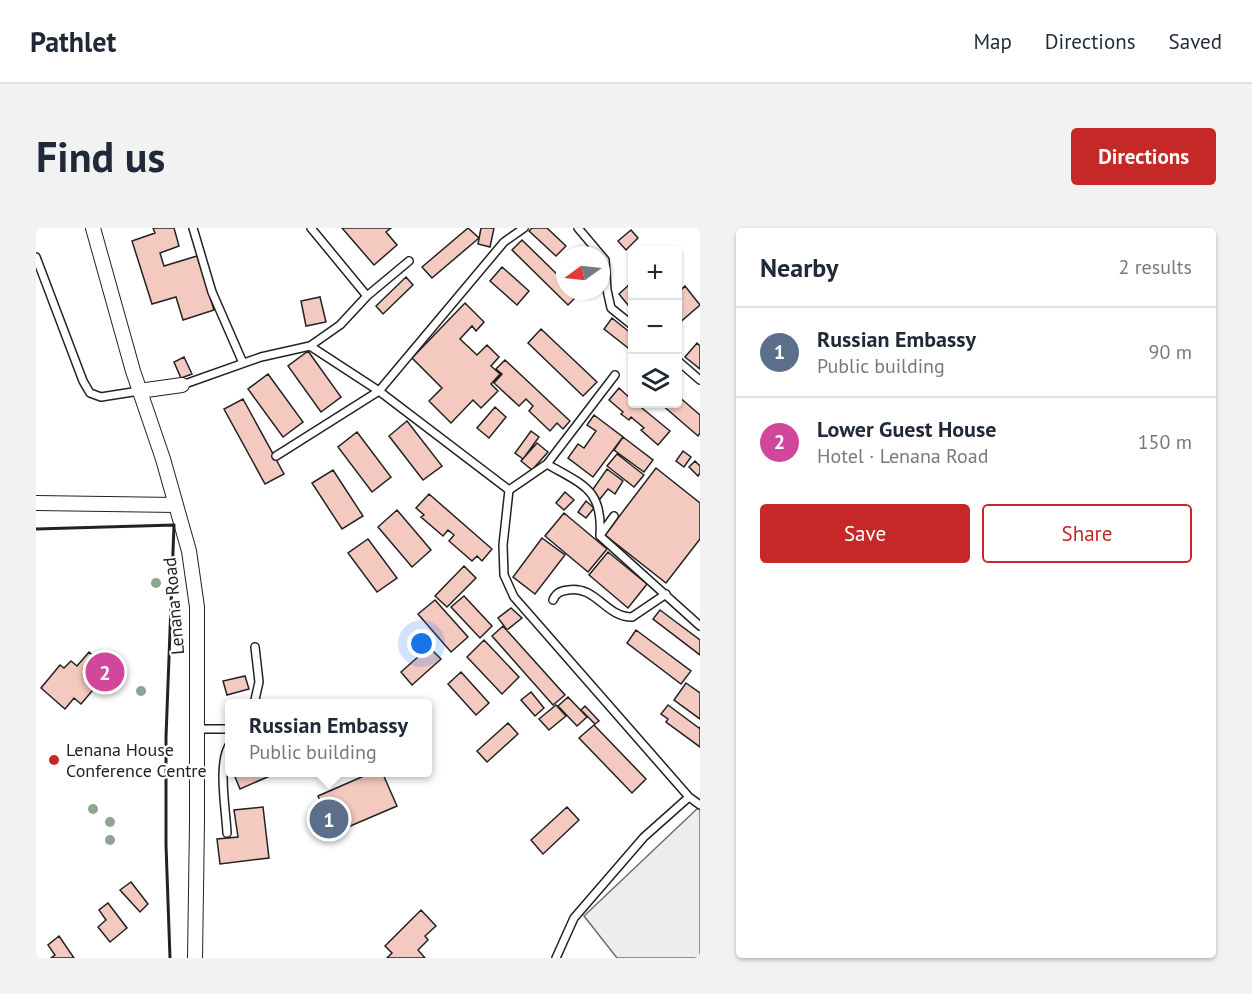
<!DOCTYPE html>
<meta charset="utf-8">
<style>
:root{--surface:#fff;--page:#f2f2f3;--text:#1f2937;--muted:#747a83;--line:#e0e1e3;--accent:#c62828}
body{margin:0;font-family:"PT Sans",sans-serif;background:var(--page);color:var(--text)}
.controls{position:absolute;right:18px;top:18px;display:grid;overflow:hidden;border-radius:6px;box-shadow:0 2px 4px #0004}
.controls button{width:54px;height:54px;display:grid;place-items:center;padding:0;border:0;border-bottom:2px solid var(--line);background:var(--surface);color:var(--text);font:30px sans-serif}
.compass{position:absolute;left:520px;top:18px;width:54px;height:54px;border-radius:50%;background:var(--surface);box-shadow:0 2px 4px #0004;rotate:255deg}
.you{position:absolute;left:386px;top:416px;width:21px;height:21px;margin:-15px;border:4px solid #fff;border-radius:50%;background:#1a73e8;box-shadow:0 0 0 9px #1a73e833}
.badge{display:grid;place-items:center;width:39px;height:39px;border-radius:50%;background:var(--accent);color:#fff;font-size:20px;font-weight:700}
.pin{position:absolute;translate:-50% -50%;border:3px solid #fff;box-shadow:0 2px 6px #0006}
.popup{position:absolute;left:189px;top:471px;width:207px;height:78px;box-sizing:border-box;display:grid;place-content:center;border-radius:6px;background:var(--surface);filter:drop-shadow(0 2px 4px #0005);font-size:20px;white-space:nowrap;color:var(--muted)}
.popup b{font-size:22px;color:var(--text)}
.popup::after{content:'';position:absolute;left:50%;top:100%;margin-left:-12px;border:12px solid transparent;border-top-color:var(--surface)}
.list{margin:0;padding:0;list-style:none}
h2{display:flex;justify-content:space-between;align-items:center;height:78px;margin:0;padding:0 24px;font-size:26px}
h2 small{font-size:20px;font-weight:400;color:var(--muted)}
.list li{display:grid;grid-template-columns:39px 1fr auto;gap:18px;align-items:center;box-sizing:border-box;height:90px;padding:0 24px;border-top:2px solid var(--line)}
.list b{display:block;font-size:22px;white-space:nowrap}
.list p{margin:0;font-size:20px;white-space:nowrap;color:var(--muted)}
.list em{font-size:20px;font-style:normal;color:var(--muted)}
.actions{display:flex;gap:12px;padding:18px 24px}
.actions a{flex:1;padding:14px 0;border:2px solid var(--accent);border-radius:6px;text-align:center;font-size:21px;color:var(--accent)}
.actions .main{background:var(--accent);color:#fff}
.icon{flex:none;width:33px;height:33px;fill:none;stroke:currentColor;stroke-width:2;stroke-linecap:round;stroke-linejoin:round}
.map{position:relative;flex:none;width:664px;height:730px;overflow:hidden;border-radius:6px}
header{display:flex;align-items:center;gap:36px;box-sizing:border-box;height:84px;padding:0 30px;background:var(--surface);border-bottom:2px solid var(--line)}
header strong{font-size:28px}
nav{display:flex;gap:33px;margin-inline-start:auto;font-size:21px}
.intro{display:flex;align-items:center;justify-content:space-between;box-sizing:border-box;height:144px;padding:0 36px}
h1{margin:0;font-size:42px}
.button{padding:15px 27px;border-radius:6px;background:var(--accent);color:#fff;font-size:21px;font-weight:700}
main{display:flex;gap:36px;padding:0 36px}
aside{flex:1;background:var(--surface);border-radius:6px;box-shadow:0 2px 4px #0004}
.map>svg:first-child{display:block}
.parking{fill:#ededed;stroke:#6f6f6f;stroke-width:1.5}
.building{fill:#f3c9c0;stroke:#222;stroke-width:1.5}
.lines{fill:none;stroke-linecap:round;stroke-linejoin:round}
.lane-casing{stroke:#222;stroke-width:10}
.street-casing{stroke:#222;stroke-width:16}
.lane{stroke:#fff;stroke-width:7}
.street{stroke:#fff;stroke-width:14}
.wall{stroke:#222;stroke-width:3}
.tree{fill:#8da692}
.poi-dot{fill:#c62828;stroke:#fff;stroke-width:2}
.labels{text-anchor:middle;stroke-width:4.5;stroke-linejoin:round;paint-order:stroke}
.street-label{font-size:18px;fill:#222;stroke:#fff}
.poi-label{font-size:18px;fill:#222;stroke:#fff;text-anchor:start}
</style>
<header>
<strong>Pathlet</strong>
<nav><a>Map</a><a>Directions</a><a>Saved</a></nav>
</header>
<div class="intro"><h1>Find us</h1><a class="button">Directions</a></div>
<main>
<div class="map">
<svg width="664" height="730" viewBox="0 0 664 730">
<rect width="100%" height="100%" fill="#fff"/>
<path class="parking" d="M664 578V730H581L548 688Z"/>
<path class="building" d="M117 0H138L143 18 124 25 128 38 161 28 178 82 147 92 140 69 116 76 96 13 119 5Z
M306 0H355L350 4 361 17 338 37Z
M432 0 443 10 396 50 386 39Z
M445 0H458L454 19 442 16Z
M496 0H511L530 18 520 28 493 3Z
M595 2 602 10 590 22 582 13Z
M486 12 529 54V63H538L542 67 532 77 476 22Z
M466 39 493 63 481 77 454 53Z
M370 49 377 57 347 86 340 78Z
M596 54V82L583 66Z
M649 58 664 77 642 96V65Z
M284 69 290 94 270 98 265 73Z
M429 75 448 94 440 103 436 98 424 111 441 127 451 117 463 129 455 138 464 146 455 156 462 163 445 180 437 172 415 195 393 173 406 160 376 130Z
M576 90 596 106V123L568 101Z
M505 101 561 154 547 168 492 115Z
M661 115 664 118V141L649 129Z
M272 123 305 169 285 184 252 138Z
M148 129 156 146 145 150 138 134Z
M469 132 534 193 527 201 521 195 514 203 493 183 497 178 490 171 483 178 458 155 466 146 460 141Z
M232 146 267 194 247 209 212 161Z
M583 160 596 172V176H601L634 203 622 217 605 202 608 200 595 189 593 192 585 186 587 184 573 172Z
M642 168 664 187V205L662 208 625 176H642Z
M207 171 248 246 229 256 188 181Z
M459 179 470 189 453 210 441 200Z
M558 187 587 209 557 249 532 230 542 216 548 220 560 203 551 197Z
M371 193 406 238 387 252 353 208Z
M495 203 503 209 487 231 479 225Z
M321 204 355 249 336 264 302 219Z
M587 209 617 232 608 244 578 222Z
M501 215 512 224 496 242 485 233Z
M647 223 655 229 648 239 640 233Z
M581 226 608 247 598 259 571 238Z
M659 233 664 238V245L662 248 653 239Z
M620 240 664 275V311L630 355 569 307Z
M571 241 587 253 579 266 572 261 564 271 555 264Z
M297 242 327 288 306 301 276 255Z
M529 264 538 272 528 282 520 275Z
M393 266 456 321 446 333 441 328 436 333 413 313 418 307 412 302 407 308 385 289 388 287 380 280Z
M550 273 558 280 550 290 542 284Z
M361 282 395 322 376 339 342 299Z
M528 285 571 321 552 344 509 308Z
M506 310 529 327 499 366 477 349Z
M332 311 361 350 341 364 312 325Z
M572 324 611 356 592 380 553 347Z
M428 338 440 350 411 379 399 368Z
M428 368 456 398 444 410 415 379Z
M399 372 432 409 415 424 382 386Z
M475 380 486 390 471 402 462 390Z
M624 382 664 412V427L617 391Z
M467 398 529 467 517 477 456 408Z
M600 402 655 443 645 456 591 415Z
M448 412 483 449 466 466 431 429Z
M393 419 405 431 376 457 365 444Z
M53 424 74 442 45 476 38 470 29 481 5 460 24 437 28 440 35 433 41 438Z
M425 444 453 475 440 487 412 456Z
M209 448 213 461 191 467 187 453Z
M650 455 664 465V491L638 472Z
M495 464 508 480 499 488 485 472Z
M532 469 551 489 541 498 522 478Z
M520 477 530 488 513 502 503 491Z
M632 477 663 500 664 499V519L630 494 632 491 625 486Z
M549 478 563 493 559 496 545 482Z
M472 495 482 506 451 534 441 523Z
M558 497 610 551 596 565 543 510Z
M197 544H243L204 561Z
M337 544H346L361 578 298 605 282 568Z
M227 579 233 630 184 636 181 611 202 609 198 582Z
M531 579 543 592 507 626 495 612Z
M95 654 112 676 104 684 84 662Z
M72 675 91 700 74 714 62 699 70 692 63 682Z
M385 682 400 698 389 708 392 712 382 722 389 730H351L356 725 349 718Z
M23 708 38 730H15L19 727 12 717Z"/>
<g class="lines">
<defs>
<path id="lane" d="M157 0 176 64 207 135
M275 0 331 68
M542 0 569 32 571 62 575 80 596 97
M0 29 47 153 54 165 65 169 103 163
M274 118 304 97 331 68 373 33
M642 133 664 152
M146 157 225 129 274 118 343 163 473 262 467 317 468 347 478 369 653 569 664 577
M240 228 343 163 468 14 488 0
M511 236 579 147
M473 262 511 236C547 257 567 261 564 308L664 398
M565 306 578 288
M517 372C520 365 524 363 532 362 560 357 569 389 596 389L630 366
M218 476 223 454 219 419
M161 501H194
M191 605C190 582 181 534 194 516
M520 730 538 690 608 609 653 569"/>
<path id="street" d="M57 0 97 143 127 231 153 323 161 379V594L159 730
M103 163 146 157
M0 275 140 277"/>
</defs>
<use href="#lane" class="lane-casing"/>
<use href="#street" class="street-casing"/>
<use href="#lane" class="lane"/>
<use href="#street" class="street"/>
<path class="wall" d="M0 301 138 297 130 509V617L134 730"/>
</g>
<g class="tree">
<circle cx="120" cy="355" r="5"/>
<circle cx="105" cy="463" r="5"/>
<circle cx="57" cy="581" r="5"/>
<circle cx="74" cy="594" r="5"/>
<circle cx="74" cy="612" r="5"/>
</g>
<circle class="poi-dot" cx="18" cy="532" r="6"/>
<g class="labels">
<g class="street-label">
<text transform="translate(138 378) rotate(-95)" y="6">Lenana Road</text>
</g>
<g class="poi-label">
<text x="30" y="528">Lenana House<tspan x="30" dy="21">Conference Centre</tspan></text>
</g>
</g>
</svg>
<div class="controls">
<button>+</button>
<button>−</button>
<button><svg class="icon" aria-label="layers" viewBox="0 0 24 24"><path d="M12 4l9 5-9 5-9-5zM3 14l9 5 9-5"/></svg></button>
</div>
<svg class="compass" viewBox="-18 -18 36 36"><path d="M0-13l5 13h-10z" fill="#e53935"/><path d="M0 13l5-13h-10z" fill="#747a83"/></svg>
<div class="you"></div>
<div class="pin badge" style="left:293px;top:591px;background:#5c6f8a">1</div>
<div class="popup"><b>Russian Embassy</b>Public building</div>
<div class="pin badge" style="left:69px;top:444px;background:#d1479c">2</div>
</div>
<aside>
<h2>Nearby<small>2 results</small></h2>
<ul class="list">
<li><span class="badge" style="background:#5c6f8a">1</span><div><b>Russian Embassy</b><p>Public building</p></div><em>90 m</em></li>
<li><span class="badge" style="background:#d1479c">2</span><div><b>Lower Guest House</b><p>Hotel · Lenana Road</p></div><em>150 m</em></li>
</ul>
<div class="actions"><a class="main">Save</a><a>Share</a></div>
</aside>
</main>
